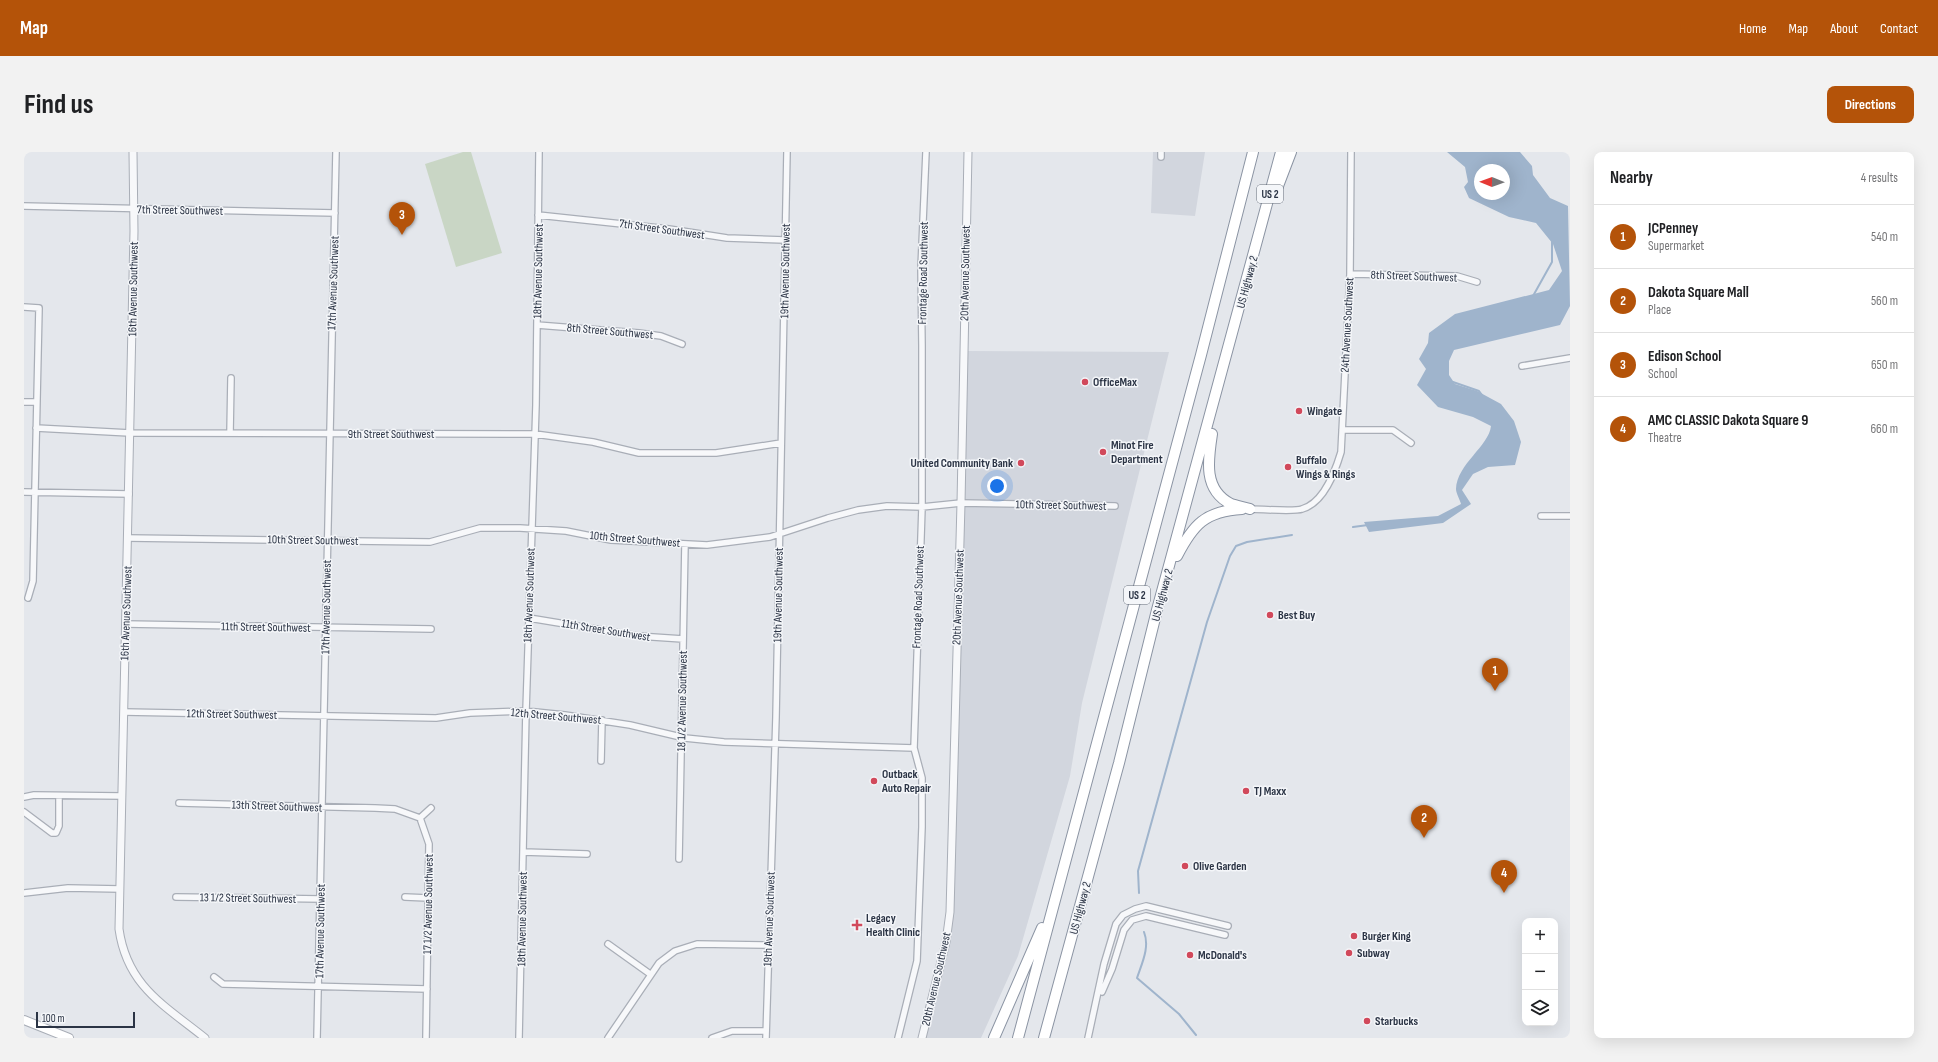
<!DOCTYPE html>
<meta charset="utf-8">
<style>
:root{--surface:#fff;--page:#f2f2f2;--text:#202124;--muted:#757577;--line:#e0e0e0;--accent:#b45309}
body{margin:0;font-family:"Sofia Sans Condensed",sans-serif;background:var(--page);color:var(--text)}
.controls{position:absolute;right:12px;bottom:12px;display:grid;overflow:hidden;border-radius:8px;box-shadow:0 4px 16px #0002}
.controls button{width:36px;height:36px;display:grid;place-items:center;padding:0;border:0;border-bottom:1px solid var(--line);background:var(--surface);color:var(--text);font:20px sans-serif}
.compass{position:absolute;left:1450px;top:12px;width:36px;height:36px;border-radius:50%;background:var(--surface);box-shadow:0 4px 16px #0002;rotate:271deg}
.scale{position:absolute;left:12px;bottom:10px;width:99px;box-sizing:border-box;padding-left:4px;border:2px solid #2b3445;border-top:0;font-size:11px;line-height:14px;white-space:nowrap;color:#2b3445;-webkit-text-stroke:3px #f4f6f9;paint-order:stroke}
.you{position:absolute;left:973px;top:334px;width:14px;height:14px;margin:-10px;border:3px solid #fff;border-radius:50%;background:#1a73e8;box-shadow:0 0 0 6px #1a73e833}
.badge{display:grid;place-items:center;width:26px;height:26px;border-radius:50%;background:var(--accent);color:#fff;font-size:13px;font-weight:700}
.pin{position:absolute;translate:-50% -33px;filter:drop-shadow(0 1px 2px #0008)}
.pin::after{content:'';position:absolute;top:21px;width:14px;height:12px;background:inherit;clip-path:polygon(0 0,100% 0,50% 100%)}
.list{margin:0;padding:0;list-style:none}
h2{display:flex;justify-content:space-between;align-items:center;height:52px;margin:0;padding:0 16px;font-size:17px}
h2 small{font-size:13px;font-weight:400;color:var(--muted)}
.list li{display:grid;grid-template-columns:26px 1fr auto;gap:12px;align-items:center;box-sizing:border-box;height:64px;padding:0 16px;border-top:1px solid var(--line)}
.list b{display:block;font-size:15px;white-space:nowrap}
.list p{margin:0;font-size:13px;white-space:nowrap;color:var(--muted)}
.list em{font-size:13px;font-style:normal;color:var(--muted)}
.icon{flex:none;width:22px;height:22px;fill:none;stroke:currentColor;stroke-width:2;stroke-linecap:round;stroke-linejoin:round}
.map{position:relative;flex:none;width:1546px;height:886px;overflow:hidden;border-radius:8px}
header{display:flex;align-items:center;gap:24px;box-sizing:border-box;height:56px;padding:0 20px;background:var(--accent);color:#fff}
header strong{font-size:19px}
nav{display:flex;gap:22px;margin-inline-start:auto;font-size:14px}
.intro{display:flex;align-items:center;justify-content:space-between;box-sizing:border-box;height:96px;padding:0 24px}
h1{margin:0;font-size:28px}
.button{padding:10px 18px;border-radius:8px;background:var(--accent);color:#fff;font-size:14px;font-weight:700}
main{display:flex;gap:24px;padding:0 24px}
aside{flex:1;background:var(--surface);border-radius:8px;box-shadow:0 4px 16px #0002}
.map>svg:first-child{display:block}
.built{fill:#d2d6de}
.green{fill:#c9d6c5}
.water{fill:#9fb4cc;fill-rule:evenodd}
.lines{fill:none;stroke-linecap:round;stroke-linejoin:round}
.stream{stroke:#9fb4cc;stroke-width:2}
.minor-casing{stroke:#a9aeb7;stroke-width:8}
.tertiary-casing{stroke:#a9aeb7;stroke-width:9}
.secondary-casing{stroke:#a9aeb7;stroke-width:10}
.motorway-casing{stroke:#8b94a3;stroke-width:12}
.minor{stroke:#f7f8fa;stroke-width:5.5}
.tertiary{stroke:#f7f8fa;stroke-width:7}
.secondary{stroke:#fff;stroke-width:8}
.motorway{stroke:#fff;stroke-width:10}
.poi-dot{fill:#d1495b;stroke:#f4f6f9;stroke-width:1.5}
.labels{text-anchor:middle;stroke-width:3;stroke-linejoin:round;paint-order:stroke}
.shield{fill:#f4f6f9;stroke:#676e7b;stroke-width:1}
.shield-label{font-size:11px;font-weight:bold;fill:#2b3445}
.street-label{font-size:12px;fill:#2b3445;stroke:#f4f6f9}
.poi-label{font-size:12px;font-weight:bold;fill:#2b3445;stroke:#f4f6f9;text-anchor:start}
</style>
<header>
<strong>Map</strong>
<nav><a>Home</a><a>Map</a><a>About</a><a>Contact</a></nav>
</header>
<div class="intro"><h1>Find us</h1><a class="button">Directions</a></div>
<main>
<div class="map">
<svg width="1546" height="886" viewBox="0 0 1546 886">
<rect width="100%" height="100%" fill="#e4e7ec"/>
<path class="built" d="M1129 0H1181L1171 64 1127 61Z
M941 199 1145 200 1058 551 1046 624 994 804 957 886H899L923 793Z"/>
<path class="green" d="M439 0H447L478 101 432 115 401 12Z"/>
<path class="water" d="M1423 0H1496L1508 14 1509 23 1526 46 1544 54 1546 154 1536 173 1430 198 1425 209V223L1431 232 1453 239 1477 252 1490 269 1497 290 1491 313 1464 315 1449 322 1438 338 1447 352 1419 371 1345 380 1340 370 1414 364 1437 352C1436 348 1432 341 1432 337 1433 312 1465 294 1467 274L1449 265 1414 255 1393 233 1402 217 1395 207 1404 191 1405 181 1431 162 1525 138 1538 119 1529 92 1512 71 1485 65 1445 46 1440 35 1444 30 1441 15ZM1456 18H1480V42H1456Z"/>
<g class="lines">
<path class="stream" d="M1509 144 1528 110V89
M1429 230 1455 239 1458 243
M1329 375 1344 373
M1115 741 1114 719 1183 470 1206 404 1212 394 1223 390 1268 383
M1120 780C1126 795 1118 811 1113 826L1155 862 1172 883"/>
<defs>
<path id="minor" d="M1137 5V0
M0 54 311 61
M514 63 645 77 703 86 761 88
M1326 122 1433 124 1453 130
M0 155 15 156 9 429 4 446
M513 173 615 181 637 184 658 192
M1498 214 1546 206
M0 250H13
M12 276 106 281 511 282 569 290 615 301H692L757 291
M1318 278H1369L1387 291
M206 281 207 226
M0 340 105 342
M1226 357C1237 357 1270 360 1278 357 1300 351 1311 320 1317 300L1326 122 1327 0
M1517 364H1546
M104 386 406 390 456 376H496L542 379 587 388 683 393 746 385 804 366 834 358 863 354 898 355 937 351 1091 354
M505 466 614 484 659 487
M102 472 407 477
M100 560 412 566 446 561 502 559 541 563 606 573 661 586 700 590 890 596
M577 609 578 568
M0 645 10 643 98 644
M155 651 351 656 371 657 396 666 405 692 402 886
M0 660 28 681H32L35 674V644
M396 666 407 656
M499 700 563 702
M655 707 661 392
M0 741 44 736 96 737
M152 745 297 747
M381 745 404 746
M584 792 626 822
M190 825 199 832 403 837
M1078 840 1088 817 1100 778 1108 768 1122 764 1201 783
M293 886 312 0
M495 886 502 559 512 253 515 0
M584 886 635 811 651 799 673 792 744 793
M688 886 708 879H742
M742 886 752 565 763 0
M874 886 893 809 898 675V626L890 596 898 355V194L897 116 902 0
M1064 886 1080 812 1092 772 1099 763 1111 757 1122 754 1204 774"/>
<path id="tertiary" d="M109 0 110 79 95 777C103 834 140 853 181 886
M898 886 922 790 926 760 937 351 944 0"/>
<path id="secondary" d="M0 868 45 886"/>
<path id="motorway" d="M1254 34 1267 0
M1188 282C1184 308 1179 338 1207 352 1213 354 1220 355 1226 357
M1153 404C1169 373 1181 359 1218 357
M970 886 1018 776
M994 886 1177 203 1229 0
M1020 886 1095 611 1133 458 1257 0"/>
</defs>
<use href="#minor" class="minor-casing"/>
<use href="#tertiary" class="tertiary-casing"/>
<use href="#secondary" class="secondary-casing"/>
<use href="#motorway" class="motorway-casing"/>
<use href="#minor" class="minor"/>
<use href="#tertiary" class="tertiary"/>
<use href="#secondary" class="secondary"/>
<use href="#motorway" class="motorway"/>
</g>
<g class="poi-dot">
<circle cx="1061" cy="230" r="4"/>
<circle cx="1275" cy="259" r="4"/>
<circle cx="1079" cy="300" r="4"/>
<circle cx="997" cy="311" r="4"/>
<circle cx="1264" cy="315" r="4"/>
<circle cx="1246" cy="463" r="4"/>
<circle cx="850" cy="629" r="4"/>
<circle cx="1222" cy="639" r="4"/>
<circle cx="1161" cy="714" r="4"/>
<path d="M831 767h4v4h4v4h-4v4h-4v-4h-4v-4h4z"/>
<circle cx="1330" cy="784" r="4"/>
<circle cx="1325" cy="801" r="4"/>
<circle cx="1166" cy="803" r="4"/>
<circle cx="1343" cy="869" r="4"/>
</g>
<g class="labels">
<g class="shield">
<rect x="1233" y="33" width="26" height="18" rx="3"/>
<rect x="1100" y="434" width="26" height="18" rx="3"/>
</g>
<g class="shield-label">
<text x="1246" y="46">US 2</text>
<text x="1113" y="447">US 2</text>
</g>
<g class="street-label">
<text transform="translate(156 58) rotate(1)" y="4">7th Street Southwest</text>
<text transform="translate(638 77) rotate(8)" y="4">7th Street Southwest</text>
<text transform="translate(514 119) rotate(-89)" y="4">18th Avenue Southwest</text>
<text transform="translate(761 119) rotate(-89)" y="4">19th Avenue Southwest</text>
<text transform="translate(899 121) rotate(-89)" y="4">Frontage Road Southwest</text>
<text transform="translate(941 121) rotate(-89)" y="4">20th Avenue Southwest</text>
<text transform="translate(1390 124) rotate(2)" y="4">8th Street Southwest</text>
<text transform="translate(1223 130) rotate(-75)" y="4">US Highway 2</text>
<text transform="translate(309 131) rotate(-88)" y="4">17th Avenue Southwest</text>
<text transform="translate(109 137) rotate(-89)" y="4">16th Avenue Southwest</text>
<text transform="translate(1323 173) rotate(-87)" y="4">24th Avenue Southwest</text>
<text transform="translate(586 179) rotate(5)" y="4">8th Street Southwest</text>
<text x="367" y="286">9th Street Southwest</text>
<text transform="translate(1037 353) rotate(1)" y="4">10th Street Southwest</text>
<text transform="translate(611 387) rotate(5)" y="4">10th Street Southwest</text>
<text transform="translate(289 388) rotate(1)" y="4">10th Street Southwest</text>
<text transform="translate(505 443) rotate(-88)" y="4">18th Avenue Southwest</text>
<text transform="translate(754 443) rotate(-89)" y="4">19th Avenue Southwest</text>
<text transform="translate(1138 443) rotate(-75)" y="4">US Highway 2</text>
<text transform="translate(894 445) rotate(-88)" y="4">Frontage Road Southwest</text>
<text transform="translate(934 445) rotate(-88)" y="4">20th Avenue Southwest</text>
<text transform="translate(302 455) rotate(-89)" y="4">17th Avenue Southwest</text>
<text transform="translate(102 461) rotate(-88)" y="4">16th Avenue Southwest</text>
<text transform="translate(242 475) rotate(1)" y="4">11th Street Southwest</text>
<text transform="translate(582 478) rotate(9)" y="4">11th Street Southwest</text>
<text transform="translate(658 549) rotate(-89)" y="4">18 1/2 Avenue Southwest</text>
<text transform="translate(208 562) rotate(1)" y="4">12th Street Southwest</text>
<text transform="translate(532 564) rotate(5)" y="4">12th Street Southwest</text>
<text transform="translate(253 654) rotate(2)" y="4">13th Street Southwest</text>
<text transform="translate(224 746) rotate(1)" y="4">13 1/2 Street Southwest</text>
<text transform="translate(404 752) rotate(-89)" y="4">17 1/2 Avenue Southwest</text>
<text transform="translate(1056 756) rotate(-75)" y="4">US Highway 2</text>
<text transform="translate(498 767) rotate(-89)" y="4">18th Avenue Southwest</text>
<text transform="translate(745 767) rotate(-88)" y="4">19th Avenue Southwest</text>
<text transform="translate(296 779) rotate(-89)" y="4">17th Avenue Southwest</text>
<text transform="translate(912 827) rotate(-77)" y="4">20th Avenue Southwest</text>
</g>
<g class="poi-label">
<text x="1069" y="234">OfficeMax</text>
<text x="1283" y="263">Wingate</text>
<text x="1087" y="297">Minot Fire<tspan x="1087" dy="14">Department</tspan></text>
<text x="1272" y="312">Buffalo<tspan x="1272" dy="14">Wings &amp; Rings</tspan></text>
<text x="989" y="315" text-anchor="end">United Community Bank</text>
<text x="1254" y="467">Best Buy</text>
<text x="858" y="626">Outback<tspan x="858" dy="14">Auto Repair</tspan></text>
<text x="1230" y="643">TJ Maxx</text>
<text x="1169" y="718">Olive Garden</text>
<text x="842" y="770">Legacy<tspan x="842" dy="14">Health Clinic</tspan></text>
<text x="1338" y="788">Burger King</text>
<text x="1333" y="805">Subway</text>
<text x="1174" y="807">McDonald's</text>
<text x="1351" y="873">Starbucks</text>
</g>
</g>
</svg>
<div class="controls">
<button>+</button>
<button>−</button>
<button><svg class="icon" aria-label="layers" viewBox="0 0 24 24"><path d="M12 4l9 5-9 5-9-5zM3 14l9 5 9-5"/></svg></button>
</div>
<svg class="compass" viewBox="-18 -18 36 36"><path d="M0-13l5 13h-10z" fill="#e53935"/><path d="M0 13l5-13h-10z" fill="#757577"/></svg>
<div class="scale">100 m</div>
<div class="you"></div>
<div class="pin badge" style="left:1471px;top:539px">1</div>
<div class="pin badge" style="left:1400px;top:686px">2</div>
<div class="pin badge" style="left:378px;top:83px">3</div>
<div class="pin badge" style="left:1480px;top:741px">4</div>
</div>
<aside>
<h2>Nearby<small>4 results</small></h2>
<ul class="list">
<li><span class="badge">1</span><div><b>JCPenney</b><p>Supermarket</p></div><em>540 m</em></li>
<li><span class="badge">2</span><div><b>Dakota Square Mall</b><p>Place</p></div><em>560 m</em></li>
<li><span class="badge">3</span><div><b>Edison School</b><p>School</p></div><em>650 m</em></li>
<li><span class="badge">4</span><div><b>AMC CLASSIC Dakota Square 9</b><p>Theatre</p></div><em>660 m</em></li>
</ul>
</aside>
</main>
